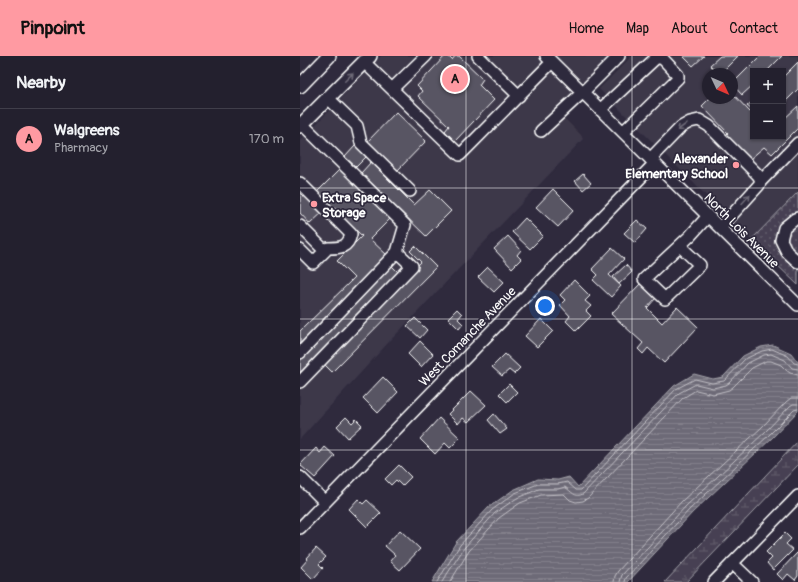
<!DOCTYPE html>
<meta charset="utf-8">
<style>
:root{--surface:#23202e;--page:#2b2836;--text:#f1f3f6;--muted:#a3a3aa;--line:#403e4a;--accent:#ff9aa2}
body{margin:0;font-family:Pangolin,sans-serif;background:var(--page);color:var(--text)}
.controls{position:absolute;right:12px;top:12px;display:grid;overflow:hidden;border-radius:0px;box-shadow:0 1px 3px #0004}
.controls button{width:36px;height:36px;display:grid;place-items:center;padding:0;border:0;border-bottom:1px solid var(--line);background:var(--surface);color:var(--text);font:20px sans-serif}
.compass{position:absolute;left:402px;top:12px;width:36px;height:36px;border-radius:50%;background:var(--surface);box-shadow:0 1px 3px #0004;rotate:134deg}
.you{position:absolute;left:245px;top:250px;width:14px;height:14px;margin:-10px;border:3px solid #fff;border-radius:50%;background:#1a73e8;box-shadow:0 0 0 6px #1a73e833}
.badge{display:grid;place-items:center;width:26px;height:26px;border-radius:50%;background:var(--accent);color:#111;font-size:13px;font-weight:700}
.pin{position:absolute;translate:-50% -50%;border:2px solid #fff;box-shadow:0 1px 4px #0006}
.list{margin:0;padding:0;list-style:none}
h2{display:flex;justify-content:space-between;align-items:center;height:52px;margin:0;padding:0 16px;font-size:17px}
h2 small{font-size:13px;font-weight:400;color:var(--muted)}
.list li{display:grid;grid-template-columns:26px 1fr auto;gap:12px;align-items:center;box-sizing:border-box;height:60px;padding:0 16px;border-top:1px solid var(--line)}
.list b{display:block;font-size:15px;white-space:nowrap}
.list p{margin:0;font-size:13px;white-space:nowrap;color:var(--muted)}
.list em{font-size:13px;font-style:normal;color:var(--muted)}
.map{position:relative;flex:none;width:498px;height:526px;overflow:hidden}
header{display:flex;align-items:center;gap:24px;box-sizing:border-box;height:56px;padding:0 20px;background:var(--accent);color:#111}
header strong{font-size:19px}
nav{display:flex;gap:22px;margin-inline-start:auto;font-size:14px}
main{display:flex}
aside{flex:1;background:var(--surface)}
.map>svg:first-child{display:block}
.built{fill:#3c3749;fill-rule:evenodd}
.grass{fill:url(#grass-dots);stroke:#a2a0a8}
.wetland{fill:url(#wetland-marsh);stroke:#a2a0a8}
.water{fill:url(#water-rules);stroke:#a7a6ad}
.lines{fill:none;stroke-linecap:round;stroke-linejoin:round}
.shore{stroke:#c5c3c9;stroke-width:1}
.building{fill:#595564;stroke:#fff}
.minor-casing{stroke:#fff;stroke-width:14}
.major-casing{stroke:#fff;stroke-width:16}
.minor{stroke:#2f2a3d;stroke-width:11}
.major{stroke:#2f2a3d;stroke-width:13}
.oneway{stroke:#6d6a77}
.grid{fill:none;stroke:#fff;stroke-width:1;stroke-opacity:0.55}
.poi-dot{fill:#ff9aa2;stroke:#2f2a3d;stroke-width:1.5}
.labels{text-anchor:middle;stroke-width:3.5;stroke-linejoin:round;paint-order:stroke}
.poi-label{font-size:13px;font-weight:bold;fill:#fff;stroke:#2f2a3d;text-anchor:end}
.street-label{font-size:13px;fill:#fff;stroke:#2f2a3d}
</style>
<header>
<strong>Pinpoint</strong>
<nav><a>Home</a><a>Map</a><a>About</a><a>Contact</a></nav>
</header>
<main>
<aside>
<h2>Nearby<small></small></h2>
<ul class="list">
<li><span class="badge">A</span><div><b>Walgreens</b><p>Pharmacy</p></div><em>170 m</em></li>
</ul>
</aside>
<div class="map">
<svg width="498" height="526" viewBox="0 0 498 526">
<defs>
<pattern id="grass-dots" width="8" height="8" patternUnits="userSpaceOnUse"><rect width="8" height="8" fill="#464152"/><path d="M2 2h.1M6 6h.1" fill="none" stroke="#625e6c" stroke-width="1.8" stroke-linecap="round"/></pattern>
<pattern id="wetland-marsh" width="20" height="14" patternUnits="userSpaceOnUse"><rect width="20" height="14" fill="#464152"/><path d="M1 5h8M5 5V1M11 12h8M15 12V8" fill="none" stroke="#625e6c"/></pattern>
<pattern id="water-rules" width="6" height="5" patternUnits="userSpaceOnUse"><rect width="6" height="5" fill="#6d6a77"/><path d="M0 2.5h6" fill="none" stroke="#83808b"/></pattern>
</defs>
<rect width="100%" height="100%" fill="#2f2a3d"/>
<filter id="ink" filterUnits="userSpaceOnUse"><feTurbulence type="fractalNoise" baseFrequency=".025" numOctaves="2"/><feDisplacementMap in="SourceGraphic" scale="8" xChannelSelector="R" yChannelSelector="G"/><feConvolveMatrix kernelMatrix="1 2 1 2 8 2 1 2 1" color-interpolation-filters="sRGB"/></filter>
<g filter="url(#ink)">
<path class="built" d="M81 0H238L281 42 263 61 281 79 283 83 88 287 0 383V85Z
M253 0H322L288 35Z
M332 0H498V136L451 184 299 33ZM453 15H483V81H453ZM408 18H432V42H408Z"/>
<path class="grass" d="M498 136V229L451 184Z"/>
<path class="wetland" d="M498 385V409L386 526H365Z"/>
<path class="water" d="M473 289 491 297 498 306V355L472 382 393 456 328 526H132L156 486 189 451 213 434 238 423 258 424 269 421 278 431 374 330 394 318 413 323 423 321 443 300 461 291Z"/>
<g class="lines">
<path class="shore" d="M137 526 160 489 192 454 215 437 238 428H258L267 426 276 434H281L376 333 395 323 412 327 424 325 445 303 462 295 472 293 488 300 494 307 498 308
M142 526 164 492 195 457 217 442 239 433H258L265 431C272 436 275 442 283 438L379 337 396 328 413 332 426 329 429 327 448 307 464 299 471 298 485 304 492 312 498 313
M150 526 169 495 199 462 220 447 241 439 264 438 270 444 276 446 283 445 288 442 383 342 396 334 413 338 429 334 433 331 452 312 466 305H471L481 309 486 314 490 317 498 319
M314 526 315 520 318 515 382 445 462 371 486 346 491 342H498
M320 526 321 522 322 519 386 450 466 375 490 350 493 348H498
M325 526 326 522 390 453 469 379 494 354 498 353"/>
</g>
<path class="building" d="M145 0H148L152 4 155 0H159L183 23 179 29 194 44 155 85 145 75 149 70 118 40 122 35 117 30Z
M383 0H404L393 10Z
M420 0H438L420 18H419L410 9Z
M460 0H482L467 15H453V29L442 39 432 28Z
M498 6V33L483 48V21Z
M432 37 450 56 452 54 447 50 453 45V81H483V64L498 50V72L472 98 464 91 450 103 426 79 428 77 402 50 410 42H432Z
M96 56 126 85 97 115 67 86Z
M55 90 66 101 56 111 45 101Z
M71 106 114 149 130 134 151 155 126 180 61 117Z
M40 113 90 163 70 183 88 200 0 290V275L54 222 37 205 62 180 17 136Z
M283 118 291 127 283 134 275 125Z
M0 128 25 154 10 168 0 157Z
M253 133 274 154 258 171 236 151Z
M225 162 243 180 230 193 212 176Z
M337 164 347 173 335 187 324 177Z
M208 180 221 194 217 199 221 203 212 212 194 193Z
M115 190 136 211 32 316 22 306 121 206 110 195Z
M312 192 324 203 309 219 321 230 311 241 293 224 298 219 292 213Z
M91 209 100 218 0 320V302Z
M326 209 332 216 319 228 313 221Z
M188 211 204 226 194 236 178 221Z
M274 224 290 240 285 245 291 250 286 255 291 260 276 275 266 265 270 260 260 249 265 244 260 239Z
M341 227 356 242 347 252 362 267 377 251 398 271 364 307 348 292 343 298 338 293 343 287 311 258Z
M157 253 162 258 158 263 163 268 159 273 148 262Z
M115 262 127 274 120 282 107 270Z
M241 263 253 275 237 291 225 280Z
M120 285 133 298 121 311 108 298Z
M205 298 220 312 214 318 209 314 202 320 192 311Z
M83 321 98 336 78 357 63 342Z
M209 328 217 336 207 346 199 338Z
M171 335 186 349 168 366 163 362 158 368 148 358Z
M194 358 207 373 200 378 188 364Z
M46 361 52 367 56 363 62 369 48 382 37 370Z
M139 362 160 382 150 392 145 387 135 398 120 383Z
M25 391 35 400 15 422 0 409 16 392 20 397Z
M99 409 111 421 102 430 96 424 91 429 85 423Z
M58 443 63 448 67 444 81 457 67 471 49 453Z
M100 474 120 493 100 514 90 505 95 499 85 490Z
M485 477 491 483 486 488 493 494 473 514 467 507 472 502 466 496Z
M16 492 26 501 19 508 23 512 13 523 1 511 8 503 7 502Z
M497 497H498V520L495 524 488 518 483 524 477 518Z"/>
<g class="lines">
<defs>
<path id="minor" d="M178 0 219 40
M246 0 498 249
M64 6 160 99 252 6
M92 33 126 0
M28 42 57 70 61 87 110 135
M300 54 357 1 363 3 378 19V22L323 76
M241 75 283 36 319 0
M350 103 381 71 390 66 399 64 409 70 457 118C460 122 462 124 459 129L420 172
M460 126 498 87
M0 127 51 178C48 192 40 192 28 192L13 207 0 194
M498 162 495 163 484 172 481 184 487 196 498 206
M0 170 25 195
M380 190 400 209 365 243 344 223 390 180 408 160
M0 297 97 196 105 169 2 68
M0 326 112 210 97 196
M0 421 25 446
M0 472 355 107
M432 507 452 526
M414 526 498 440"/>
<path id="major" d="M0 30 29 0
M0 70 70 0"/>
</defs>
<use href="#minor" class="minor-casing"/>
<use href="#major" class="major-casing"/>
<use href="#minor" class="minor"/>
<use href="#major" class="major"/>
</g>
<defs><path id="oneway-shaft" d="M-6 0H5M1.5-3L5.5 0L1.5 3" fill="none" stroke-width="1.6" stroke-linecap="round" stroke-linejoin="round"/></defs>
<g class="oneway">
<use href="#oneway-shaft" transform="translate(49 21) rotate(-45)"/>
<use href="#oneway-shaft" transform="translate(382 71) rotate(143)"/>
<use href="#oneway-shaft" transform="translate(446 143) rotate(-48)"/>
</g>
</g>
<path class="grid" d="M166 0V526M332 0V526M0 132H498M0 263H498M0 394H498"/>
<g class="poi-dot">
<circle cx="436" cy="109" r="4"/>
<circle cx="14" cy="148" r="4"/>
</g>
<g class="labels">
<g class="poi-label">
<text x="428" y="107">Alexander<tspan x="428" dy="15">Elementary School</tspan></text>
<text x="22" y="146" text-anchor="start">Extra Space<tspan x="22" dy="15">Storage</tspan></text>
</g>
<g class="street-label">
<text transform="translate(442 174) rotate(45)" y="5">North Lois Avenue</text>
<text transform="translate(167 280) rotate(-46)" y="5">West Comanche Avenue</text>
</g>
</g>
</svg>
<div class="controls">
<button>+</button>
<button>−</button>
</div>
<svg class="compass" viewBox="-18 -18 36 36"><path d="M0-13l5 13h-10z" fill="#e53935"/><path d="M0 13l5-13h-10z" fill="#a3a3aa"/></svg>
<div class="you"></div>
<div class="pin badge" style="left:155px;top:23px">A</div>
</div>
</main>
